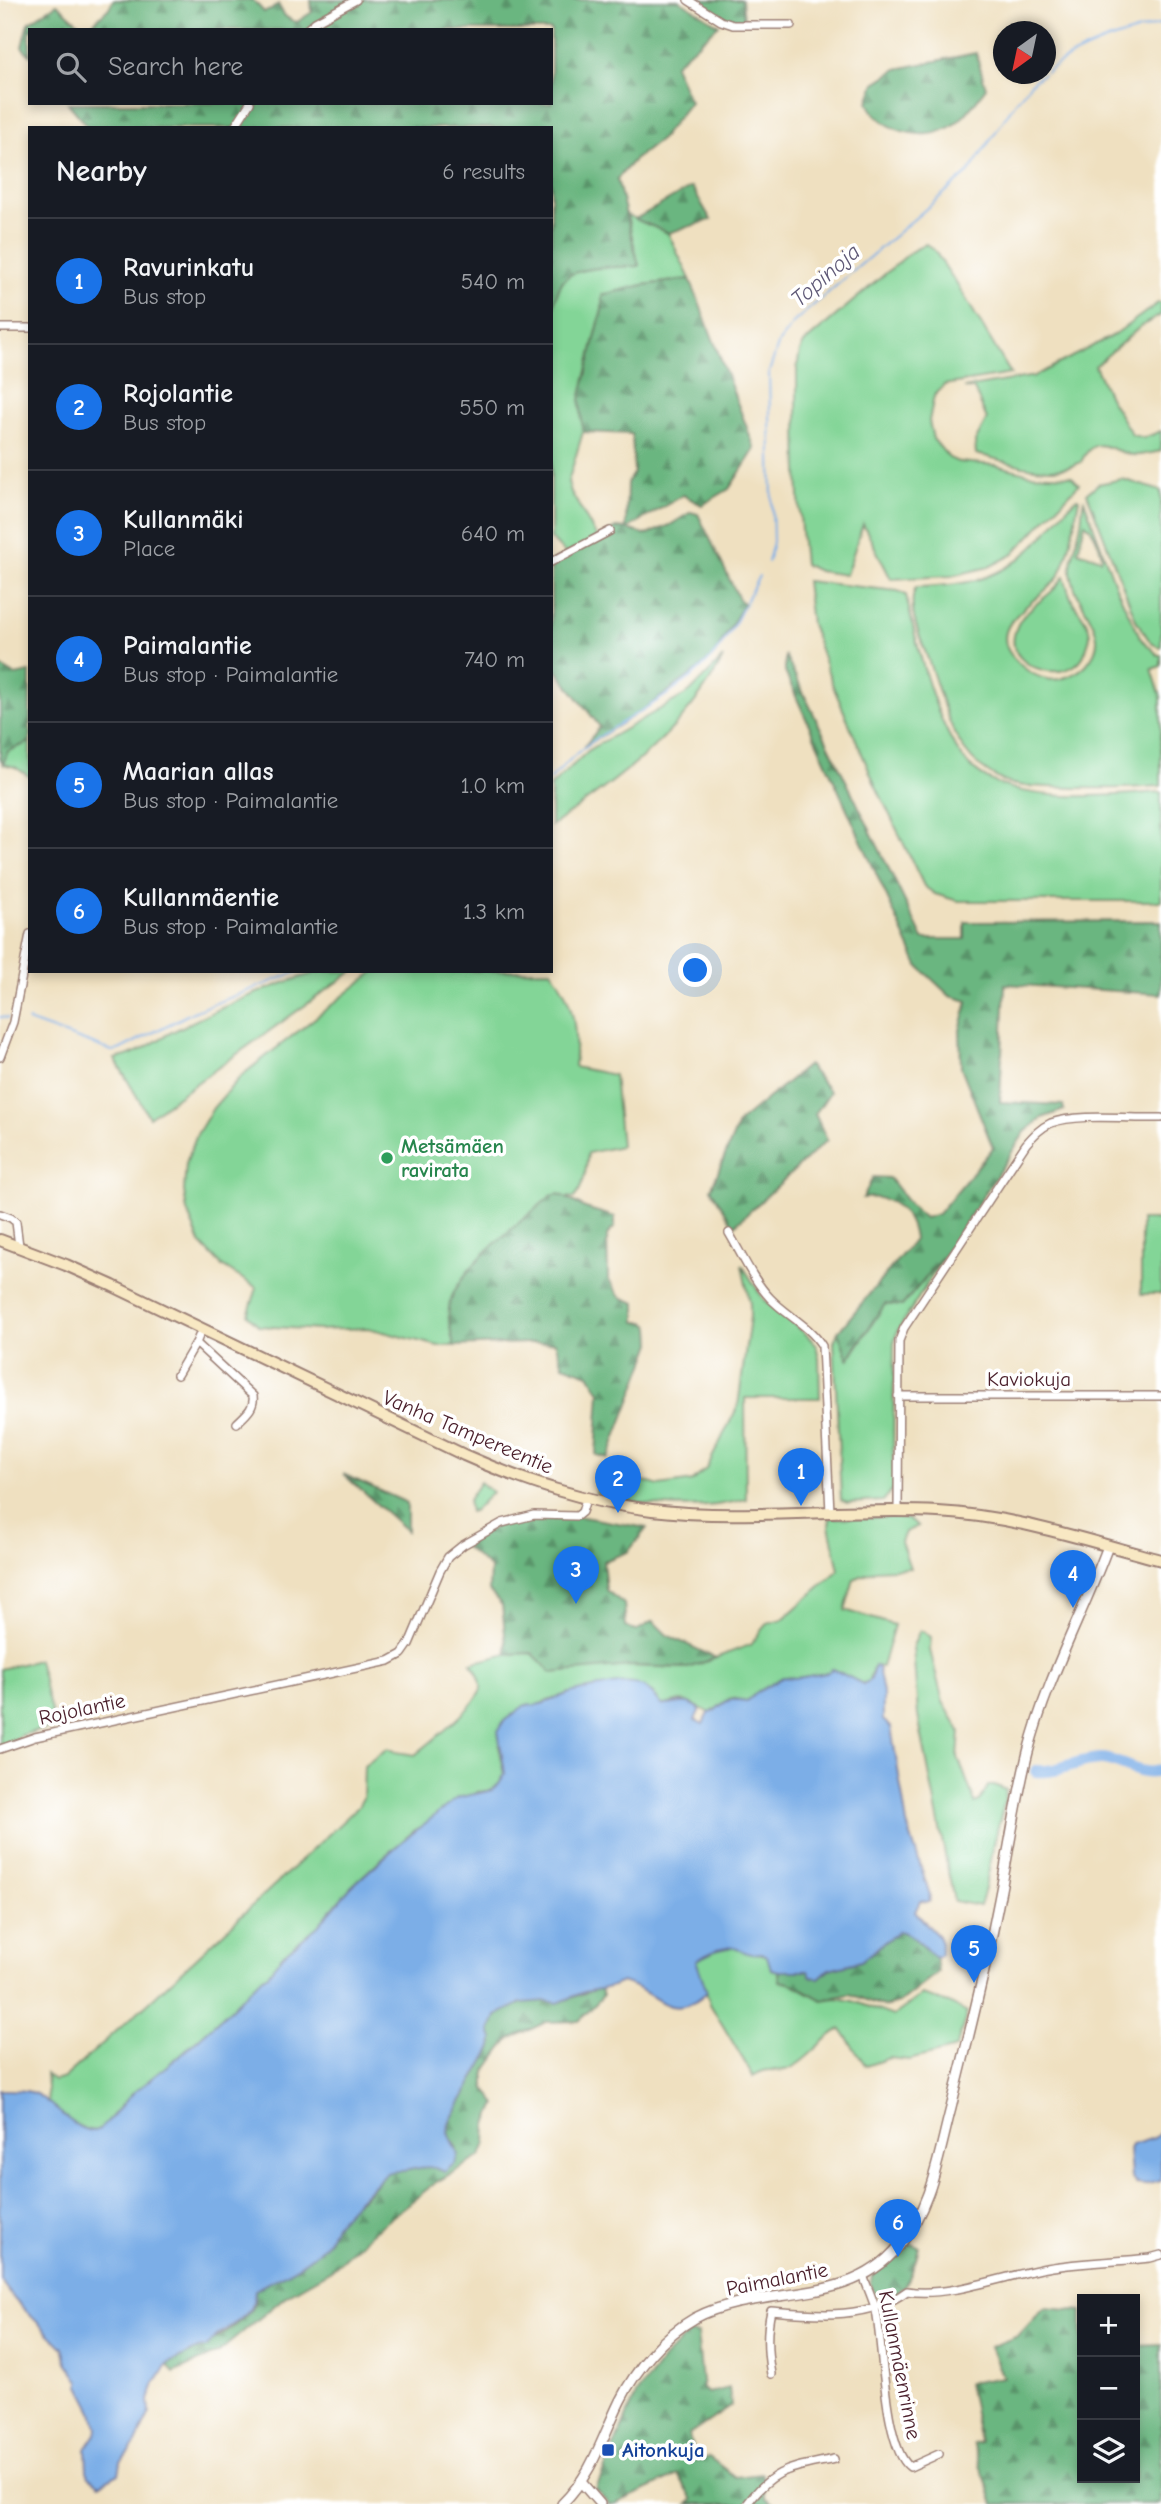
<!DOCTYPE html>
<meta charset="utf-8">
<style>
:root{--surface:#171b24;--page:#242831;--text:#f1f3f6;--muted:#9ea1a6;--line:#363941;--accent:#1a73e8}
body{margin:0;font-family:"Comic Neue",sans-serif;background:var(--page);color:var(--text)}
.controls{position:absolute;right:21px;bottom:21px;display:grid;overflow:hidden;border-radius:0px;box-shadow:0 4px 10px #0003}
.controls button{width:63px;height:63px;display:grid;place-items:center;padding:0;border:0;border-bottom:2px solid var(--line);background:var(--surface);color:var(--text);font:35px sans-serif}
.compass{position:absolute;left:993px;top:21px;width:63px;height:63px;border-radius:50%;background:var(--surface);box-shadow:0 4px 10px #0003;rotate:213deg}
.you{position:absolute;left:696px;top:971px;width:24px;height:24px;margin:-18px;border:5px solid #fff;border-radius:50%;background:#1a73e8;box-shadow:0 0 0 10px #1a73e833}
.badge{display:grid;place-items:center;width:46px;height:46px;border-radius:50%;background:var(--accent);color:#fff;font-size:23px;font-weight:700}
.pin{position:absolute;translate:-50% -58px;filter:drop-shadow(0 2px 4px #0008)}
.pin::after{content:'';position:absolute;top:37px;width:24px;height:21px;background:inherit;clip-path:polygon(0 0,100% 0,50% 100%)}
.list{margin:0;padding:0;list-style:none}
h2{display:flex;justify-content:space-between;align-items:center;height:91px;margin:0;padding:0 28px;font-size:30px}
h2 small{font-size:23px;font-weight:400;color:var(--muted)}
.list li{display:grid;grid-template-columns:46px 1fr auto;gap:21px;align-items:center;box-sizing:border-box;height:126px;padding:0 28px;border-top:2px solid var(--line)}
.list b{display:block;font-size:26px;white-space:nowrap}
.list p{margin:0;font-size:23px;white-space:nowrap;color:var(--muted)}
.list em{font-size:23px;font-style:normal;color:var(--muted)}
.icon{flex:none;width:38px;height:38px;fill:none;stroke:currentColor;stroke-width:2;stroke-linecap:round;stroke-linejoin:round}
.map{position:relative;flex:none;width:1161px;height:2504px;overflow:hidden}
.search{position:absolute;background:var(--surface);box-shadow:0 4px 10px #0003;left:28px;top:28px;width:525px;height:77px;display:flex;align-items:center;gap:18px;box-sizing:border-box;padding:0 24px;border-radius:0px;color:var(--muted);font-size:26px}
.panel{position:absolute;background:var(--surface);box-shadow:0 4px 10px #0003;left:28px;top:126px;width:525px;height:847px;border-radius:0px}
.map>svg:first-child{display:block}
.green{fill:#83d597;stroke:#667a61;stroke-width:2;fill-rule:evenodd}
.forest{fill:url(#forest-firs);stroke:#5a6a56;stroke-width:2}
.water{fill:#7baee7;stroke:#626689;stroke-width:2}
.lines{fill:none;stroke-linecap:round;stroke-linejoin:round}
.stream{stroke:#7baee7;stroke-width:2}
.river{stroke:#7baee7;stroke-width:12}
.minor-casing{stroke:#9c8076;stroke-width:10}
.tertiary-casing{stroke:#9c8076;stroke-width:12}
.secondary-casing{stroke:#9c8076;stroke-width:14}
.minor{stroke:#fff;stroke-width:7}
.tertiary{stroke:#fff;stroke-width:9}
.secondary{stroke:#f8e8c3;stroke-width:10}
.leisure-dot{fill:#2e9e5b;stroke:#fff;stroke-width:2.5}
.transit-dot{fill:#1a4fb4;stroke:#fff;stroke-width:2.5}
.labels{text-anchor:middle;stroke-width:7;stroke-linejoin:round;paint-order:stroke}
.leisure-label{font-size:21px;font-weight:bold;fill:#27864d;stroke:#fff;text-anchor:start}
.street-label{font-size:21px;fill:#4a1f2b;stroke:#fff}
.transit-label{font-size:21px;font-weight:bold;fill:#164399;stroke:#fff;text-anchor:start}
.water-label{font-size:23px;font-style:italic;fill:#5e5876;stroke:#fff}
</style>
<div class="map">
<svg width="1161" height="2504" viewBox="0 0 1161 2504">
<defs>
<pattern id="forest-firs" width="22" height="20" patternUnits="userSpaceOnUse" patternTransform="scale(1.75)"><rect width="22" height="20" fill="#6ab680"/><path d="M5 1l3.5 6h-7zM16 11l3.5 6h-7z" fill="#599369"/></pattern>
</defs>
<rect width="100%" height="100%" fill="#fff"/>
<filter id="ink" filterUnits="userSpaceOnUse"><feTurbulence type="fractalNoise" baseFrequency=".0143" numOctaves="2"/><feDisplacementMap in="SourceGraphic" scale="14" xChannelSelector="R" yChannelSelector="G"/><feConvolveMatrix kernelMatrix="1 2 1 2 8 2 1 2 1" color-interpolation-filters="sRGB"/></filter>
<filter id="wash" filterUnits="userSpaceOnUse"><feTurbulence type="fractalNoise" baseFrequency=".00686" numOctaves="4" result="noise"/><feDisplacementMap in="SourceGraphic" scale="28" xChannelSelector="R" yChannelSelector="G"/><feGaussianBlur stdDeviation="1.57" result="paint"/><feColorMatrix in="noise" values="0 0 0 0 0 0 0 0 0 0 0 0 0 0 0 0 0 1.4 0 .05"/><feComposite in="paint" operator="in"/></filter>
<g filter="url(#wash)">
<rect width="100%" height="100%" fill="#efe0c0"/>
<path class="green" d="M627 215 668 233 690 279 643 285 602 295V310L580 400 583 432 568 482 571 492 597 537 566 554 551 539V316C554 305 556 288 564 279 575 265 621 267 639 266Z
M926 244 934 250 960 289 1011 374 944 385 934 396 929 421 933 439 949 458 958 462 996 465 1030 474 1071 476 1079 484 1012 555 989 567 951 576 891 579 863 524 846 575 818 571 804 564C797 498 797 433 797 367L800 351 804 343 912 251Z
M1158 303H1161V315L1141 326 1095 366 1109 397 1132 435 1144 438 1161 431V451C1152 453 1142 456 1133 455 1111 453 1096 430 1081 462 1049 479 1008 461 976 454L975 442 987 419 974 389 964 388 1035 376 1114 335Z
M1122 479 1161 491V648L1151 643 1136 620 1087 493 1098 484Z
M1077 498 1079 499C1074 522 1070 558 1058 577 1044 599 985 622 1012 656 1021 667 1033 676 1047 679 1060 682 1077 674 1086 665 1115 634 1079 611 1073 582 1072 578 1070 571 1071 566 1073 549 1081 533 1082 514 1082 508 1083 503 1084 500L1116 587 1141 639 1158 655H1161V666L1152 669 1161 697V786C1123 789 1087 789 1048 787 1033 786 1015 787 1001 780 987 773 973 762 964 749 947 724 940 693 930 665 923 643 905 609 916 587 965 586 1001 580 1037 543 1051 529 1062 511 1077 498ZM1085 523C1095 531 1099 544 1102 556L1101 559 1078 551Z
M1064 576C1067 585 1068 593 1073 602 1079 613 1089 621 1090 635 1090 640 1087 645 1086 650 1074 688 1007 670 1014 636 1020 605 1050 602 1064 576Z
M806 581 898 591 906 595C916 642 936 731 969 765 1010 807 1108 796 1161 792V901H958L935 894 924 886 874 782 833 686 811 624Z
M723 658C685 732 617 780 551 826V786L590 749 690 692Z
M30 742V777L15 767 3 764 7 751Z
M551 970C574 1000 578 1030 574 1067L614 1075 621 1146 588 1153C586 1169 585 1185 574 1198L568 1197 449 1321 454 1346H438L368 1328 319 1330 259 1326 248 1315 257 1288 222 1266 200 1243 187 1211 184 1191 186 1163 196 1136 213 1108 241 1076 375 971Z
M322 971H353L149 1117 115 1059C138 1055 154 1041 174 1031 221 1007 271 985 322 971Z
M1141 1220H1161V1294H1141Z
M945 1255 897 1332 894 1344 893 1490 883 1501 847 1503 841 1500 834 1342 838 1332 849 1359 885 1304 902 1306Z
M742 1265 764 1300 807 1335 816 1345 819 1358 820 1398H745L746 1499C696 1513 645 1507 596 1493L598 1467 659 1486 693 1481 707 1468 738 1406 750 1317V1304Z
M480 1482 492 1492 475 1510 470 1512 468 1500Z
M895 1517 908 1519 918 1526 905 1532 901 1542 910 1568 875 1570 854 1579 845 1610 894 1625 882 1667 874 1666 868 1682 859 1684 833 1669 826 1673 797 1678 783 1677 758 1692 747 1701 731 1698 710 1713C701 1709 691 1701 680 1701 674 1702 669 1705 662 1705L652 1692 569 1693 534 1706 499 1746 505 1774 499 1784 492 1790 478 1792 415 1830 379 1861 351 1887 318 1926 283 1955 268 1974 261 1978 231 2009 178 2057 133 2093 100 2130C85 2135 59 2114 48 2103L46 2074 54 2081 64 2078 149 2002 358 1807 363 1798 364 1766 388 1748 396 1752 415 1755C429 1743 479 1705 481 1688 482 1680 476 1669 471 1663L507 1654 532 1653 632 1666 688 1668 750 1645 767 1623 783 1619 839 1570 829 1526 830 1518Z
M920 1630 931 1637 930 1650 943 1702 960 1731 958 1757 975 1803 980 1801 988 1786H997L1006 1790C1005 1802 1002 1812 999 1823 991 1851 989 1879 980 1906L954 1901 918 1716 913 1646Z
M38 1660 55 1726 22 1735 0 1749V1669Z
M732 1947C743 1951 760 1952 768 1956L771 1969 779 1971 780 1981 793 1984 822 2000 837 1998 853 2001 893 2016 922 1995 949 2003 967 2013 956 2048 909 2060 889 2058 866 2066 841 2029C822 2038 809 2060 791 2068 776 2075 771 2064 753 2076L710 2004 697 1964 696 1960 717 1950Z"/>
<path class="forest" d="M113 0H253L264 12 271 10 278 4C283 14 285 19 297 22L312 12 311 0H679L719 25 674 65 690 102 661 139 633 161 617 179 639 266C620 268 570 264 561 284 556 294 554 306 551 316V128H89L68 103H551V30H30V55L22 47 28 23 57 4 84 28H88L109 8Z
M694 0H742L744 20 727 19Z
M976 53 986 88C975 102 964 120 948 128 922 143 879 130 868 102L875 83 897 69Z
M692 187 711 220 668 233 635 219Z
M690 279 755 449 729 489 702 505 683 495 627 529 646 535 670 525 691 512 698 514 739 599 744 604 714 655 699 669 644 709 583 748 600 727 551 663V562L610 531 617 528 626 529 627 483 634 472 632 434 583 432 580 400 602 310V295L643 285Z
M785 655 923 939H965V922L1161 921V994L1005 984 1000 1102 1063 1105 1064 1110 1042 1118 1025 1132 945 1254 902 1306 885 1304 848 1359 838 1332 914 1240C911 1212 891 1194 863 1198L873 1177 889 1178 911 1206 925 1218 938 1214 993 1148 961 1067 960 1030 968 1001 950 996 918 966 785 672Z
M0 666 15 675 30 672V742L8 751 3 764 0 758Z
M808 1065 830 1092 815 1114 827 1140 734 1226 711 1189 739 1122Z
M559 1194 585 1208 615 1217V1227L607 1235 608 1279 620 1297 636 1303V1322H645L651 1327 652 1343 608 1458 596 1455 600 1392 589 1374 563 1365 555 1342 454 1346C452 1334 447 1321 449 1308 453 1271 523 1220 551 1196Z
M343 1474 407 1503V1531Z
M534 1515 577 1516 647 1528 628 1552 603 1561 606 1590 624 1604 626 1626 636 1631 653 1621 667 1635 716 1658 688 1668 632 1666 552 1673 532 1653 507 1654 502 1605 489 1591 490 1568 463 1545 502 1523Z
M898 1931C914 1933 923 1949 936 1958L938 1972 899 2003 884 2007 850 1994 822 2000 793 1984 780 1981 779 1971H809L811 1977 819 1978 829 1969 861 1961Z
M601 1989 603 1996 579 2021 546 2022 508 2040 485 2072V2087L496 2104 487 2124 486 2143 481 2156 435 2183 369 2235 331 2270 287 2295 219 2352 174 2373 167 2364C190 2355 242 2327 253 2306 256 2300 255 2296 255 2290L302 2264 329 2240 332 2228 349 2208 363 2198 383 2176 388 2172 425 2166 434 2167 457 2149 448 2133 449 2123 492 2047 493 2039 490 2031C493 2009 523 2000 543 2001 549 2001 553 2004 559 2002 573 1998 586 1991 601 1989Z
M908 2242 919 2247C912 2274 910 2287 885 2300 875 2298 869 2287 872 2276 883 2261 897 2263 908 2242Z
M1044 2308 1082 2311V2478H1135V2345L1161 2344V2504H994L973 2444 980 2442 968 2383 1003 2377 990 2347 1018 2336Z
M690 2333 697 2334 703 2389 708 2393 729 2388 731 2406 689 2435 695 2461 709 2457 735 2477 762 2474 765 2497 775 2504H688L693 2500 678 2475 615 2504H609L596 2489 636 2395 665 2357Z"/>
<path class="water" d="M874 1666 878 1667 883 1693V1720L891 1727 907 1824 929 1893 930 1900 927 1902 920 1901 915 1912 938 1936 941 1943V1955L936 1958 933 1956C923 1947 912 1933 898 1931L861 1961 829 1969 819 1978 811 1977 808 1971H779L771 1969 767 1956 762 1953 750 1954 732 1947 717 1950 696 1960 707 1992C669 2026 659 1992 622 1982L610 1987 584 1992 558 2003 546 2001 521 2003 496 2016 490 2031 493 2039 492 2047 449 2123 448 2133 458 2154 455 2163 445 2172C431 2165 424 2167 409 2170 402 2172 394 2170 387 2173 382 2176 338 2220 334 2227 330 2233 330 2241 324 2246 306 2265 278 2277 255 2290 254 2324 221 2324 206 2348L198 2349 167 2364 155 2384 149 2400 150 2412 136 2443 121 2462 119 2474 100 2484 89 2476 87 2471 86 2449 96 2434 97 2428 93 2411 80 2386V2381L67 2362 63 2348 15 2300 0 2280V2090C10 2090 24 2089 34 2093 52 2100 78 2138 100 2130L133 2093 178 2057 231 2009 261 1978 268 1974 283 1955 318 1926 351 1887 399 1844 457 1798 492 1790 499 1784 505 1774 498 1731 504 1721 525 1705C541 1707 553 1699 567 1694 577 1690 589 1689 600 1687 630 1682 642 1678 662 1705 678 1706 684 1697 700 1709L695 1720 703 1724 708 1713 713 1712C728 1699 727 1698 747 1701L758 1692 783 1677 797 1678 826 1673 833 1669 863 1684 871 1679Z
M1161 2132V2181L1144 2185 1136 2184 1131 2177 1129 2149 1131 2145 1154 2138Z"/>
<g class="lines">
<path class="stream" d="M1046 72C1079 47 1121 35 1161 24
M768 562 773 542 769 372 779 342 795 321 969 172 1013 106 1031 83 1043 74
M551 779C562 768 573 755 586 746 626 717 681 693 713 656 733 633 745 602 759 576
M0 1017 8 1018
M28 1021 112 1051 119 1050 193 1012 299 971"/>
<path class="river" d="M1036 1771C1058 1774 1079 1758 1102 1759 1122 1760 1141 1779 1161 1770"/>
</g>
</g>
<g filter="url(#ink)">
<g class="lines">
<defs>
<path id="minor" d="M688 0 721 21 733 25H791
M306 30 315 22 356 0
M234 128 250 103
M0 328H30
M551 562 610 531
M0 1057 13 1022 30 934
M0 1214 11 1218 16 1222 19 1246
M729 1233C742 1255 753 1280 770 1298 786 1315 810 1326 822 1346L830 1512
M202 1329 196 1343 253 1396C255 1408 245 1415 237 1423
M177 1375 197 1341
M898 1396H1161
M898 1511 899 1341 904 1328 1026 1144C1033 1136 1040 1128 1051 1123 1077 1113 1131 1119 1161 1118
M0 1749 35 1737 389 1661 402 1654 409 1644 440 1571 448 1557 463 1545 502 1523 534 1515 577 1516 582 1512 586 1499
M863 2275C867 2287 873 2299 876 2311 883 2344 884 2448 910 2467L939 2454
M771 2374C767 2353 766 2332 771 2311 818 2315 868 2320 907 2291 948 2298 1006 2275 1047 2268 1081 2262 1116 2262 1150 2258L1161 2255
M747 2504C774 2467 793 2468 834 2459"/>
<path id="tertiary" d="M581 2482 600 2504
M562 2504C593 2473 601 2440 620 2401 636 2369 663 2336 695 2318 761 2283 847 2310 899 2246 932 2206 938 2157 951 2108 967 2042 984 1977 997 1910 1008 1857 1015 1804 1028 1752 1047 1678 1082 1616 1108 1546"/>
<path id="secondary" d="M0 1240 66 1265 113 1286 464 1455C525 1482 585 1502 652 1510 747 1521 843 1507 938 1512 1016 1516 1087 1541 1161 1560"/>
</defs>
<use href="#minor" class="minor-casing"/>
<use href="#tertiary" class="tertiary-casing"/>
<use href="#secondary" class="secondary-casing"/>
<use href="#minor" class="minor"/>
<use href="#tertiary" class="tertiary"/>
<use href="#secondary" class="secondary"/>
</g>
</g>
<circle class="leisure-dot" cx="387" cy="1158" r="7"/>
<rect class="transit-dot" x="601" y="2443" width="14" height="14" rx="3.5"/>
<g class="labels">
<g class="leisure-label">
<text x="401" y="1153">Metsämäen<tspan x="401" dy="24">ravirata</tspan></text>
</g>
<g class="street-label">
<text x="1029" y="1386">Kaviokuja</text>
<text transform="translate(468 1432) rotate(23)" y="7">Vanha Tampereentie</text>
<text transform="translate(82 1709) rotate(-12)" y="7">Rojolantie</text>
<text transform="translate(777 2279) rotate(-11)" y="7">Paimalantie</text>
<text transform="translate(900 2365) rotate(79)" y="7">Kullanmäenrinne</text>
</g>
<g class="transit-label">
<text x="622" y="2457">Aitonkuja</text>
</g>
<g class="water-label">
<text transform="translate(825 275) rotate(-41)" y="8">Topinoja</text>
</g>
</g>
</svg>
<div class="controls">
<button>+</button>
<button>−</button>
<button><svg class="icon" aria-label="layers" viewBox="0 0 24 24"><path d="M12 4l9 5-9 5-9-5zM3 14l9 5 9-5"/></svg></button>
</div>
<svg class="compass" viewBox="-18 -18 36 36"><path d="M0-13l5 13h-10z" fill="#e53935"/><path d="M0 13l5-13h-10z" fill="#9ea1a6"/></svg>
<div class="you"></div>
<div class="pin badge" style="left:801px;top:1506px">1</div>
<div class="pin badge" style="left:618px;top:1513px">2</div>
<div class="pin badge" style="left:576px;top:1604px">3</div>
<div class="pin badge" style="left:1073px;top:1608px">4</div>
<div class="pin badge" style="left:974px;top:1983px">5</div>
<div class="pin badge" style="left:898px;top:2257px">6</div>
<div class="search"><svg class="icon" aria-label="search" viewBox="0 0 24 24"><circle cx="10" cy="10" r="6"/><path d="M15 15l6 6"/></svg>Search here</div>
<section class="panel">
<h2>Nearby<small>6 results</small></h2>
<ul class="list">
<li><span class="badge">1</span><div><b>Ravurinkatu</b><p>Bus stop</p></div><em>540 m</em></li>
<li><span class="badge">2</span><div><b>Rojolantie</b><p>Bus stop</p></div><em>550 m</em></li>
<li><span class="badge">3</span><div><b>Kullanmäki</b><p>Place</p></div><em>640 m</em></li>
<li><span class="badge">4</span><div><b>Paimalantie</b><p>Bus stop · Paimalantie</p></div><em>740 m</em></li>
<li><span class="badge">5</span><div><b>Maarian allas</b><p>Bus stop · Paimalantie</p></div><em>1.0 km</em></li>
<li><span class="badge">6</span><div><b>Kullanmäentie</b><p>Bus stop · Paimalantie</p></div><em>1.3 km</em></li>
</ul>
</section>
</div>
